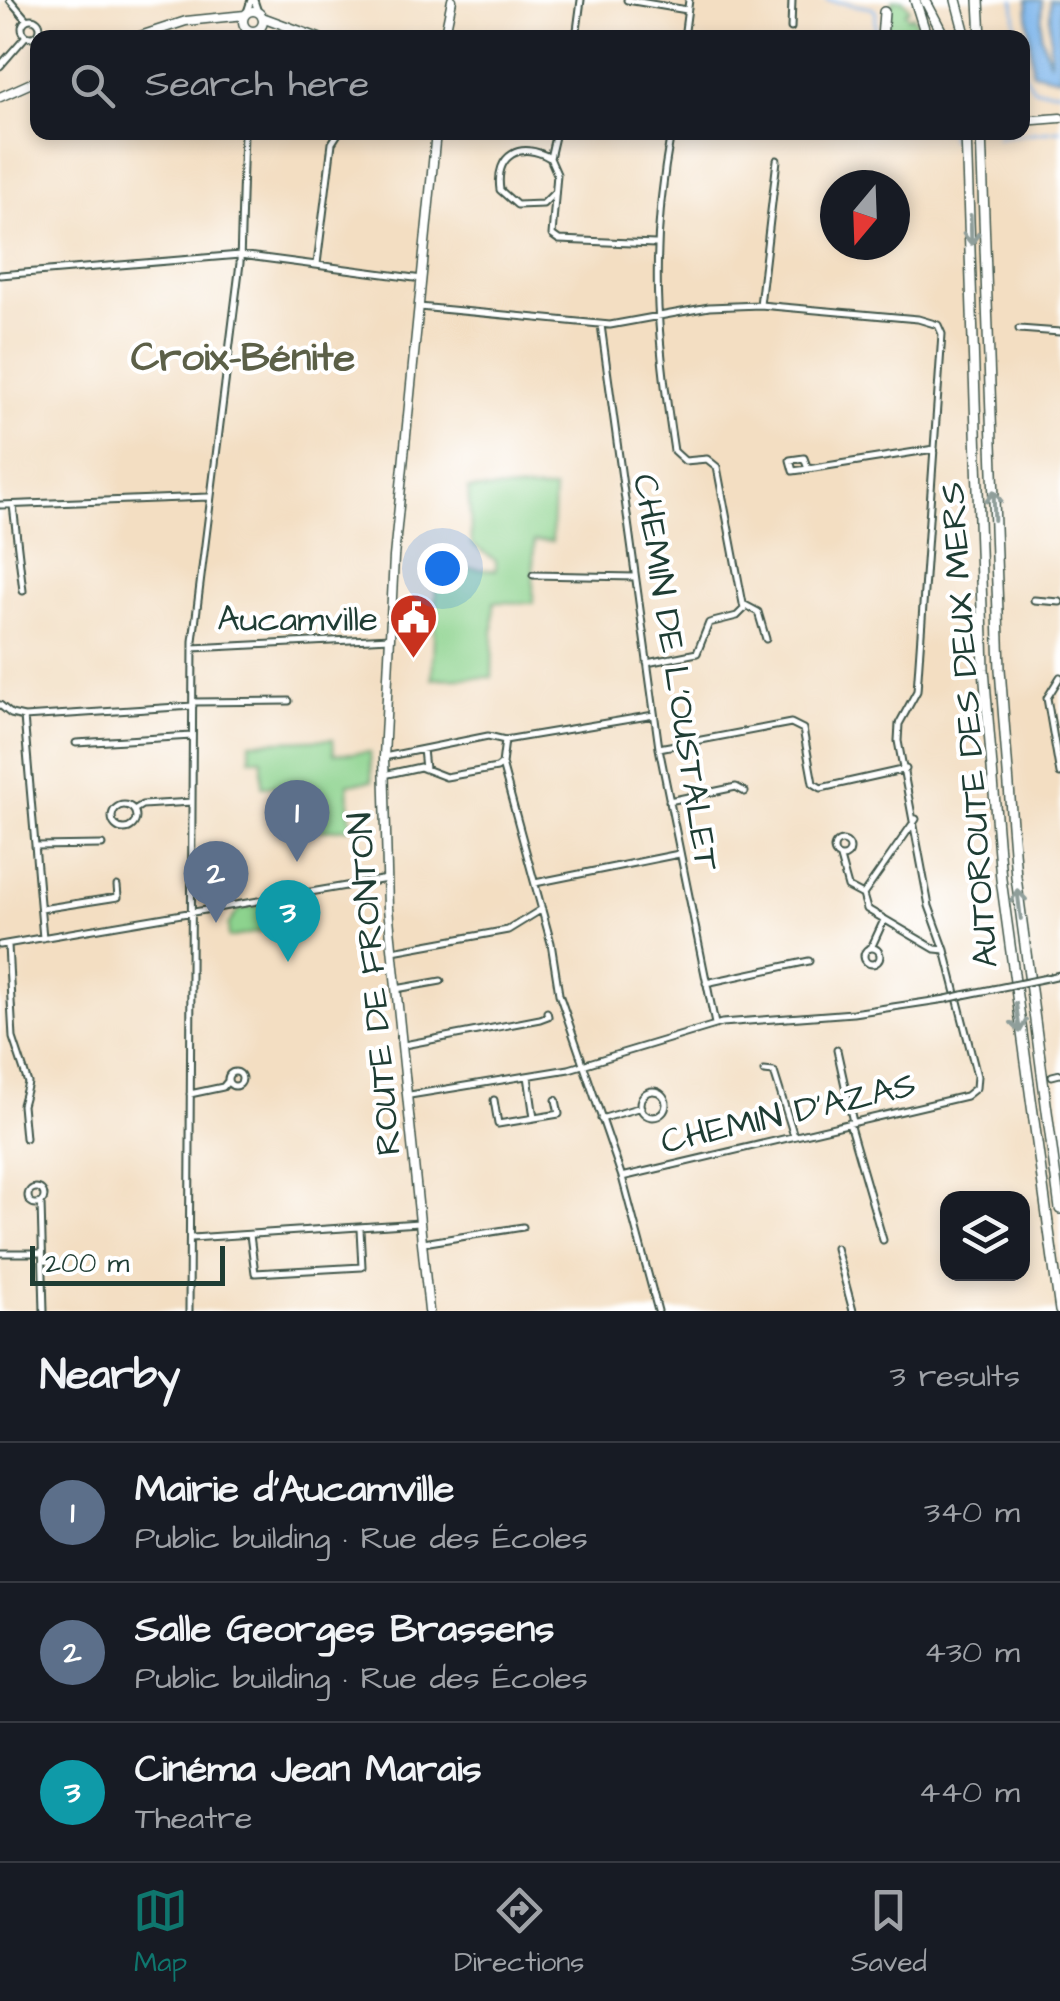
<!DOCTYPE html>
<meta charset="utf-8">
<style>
:root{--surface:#171b24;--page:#242831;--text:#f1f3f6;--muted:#9ea1a6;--line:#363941;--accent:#0f766e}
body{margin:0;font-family:"Architects Daughter",sans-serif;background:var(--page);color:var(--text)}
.controls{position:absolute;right:30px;bottom:30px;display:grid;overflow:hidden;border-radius:20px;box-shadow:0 5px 15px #0003}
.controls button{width:90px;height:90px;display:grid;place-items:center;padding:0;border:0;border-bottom:2px solid var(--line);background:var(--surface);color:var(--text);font:50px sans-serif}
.compass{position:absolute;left:820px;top:170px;width:90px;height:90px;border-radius:50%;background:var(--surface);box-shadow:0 5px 15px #0003;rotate:199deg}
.scale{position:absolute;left:30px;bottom:25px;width:195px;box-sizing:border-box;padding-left:10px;border:5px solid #1f3d34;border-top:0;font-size:28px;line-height:35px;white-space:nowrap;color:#1f3d34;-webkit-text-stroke:8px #fff;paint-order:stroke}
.you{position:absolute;left:442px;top:568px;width:35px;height:35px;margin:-25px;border:8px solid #fff;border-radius:50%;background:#1a73e8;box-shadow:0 0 0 15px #1a73e833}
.badge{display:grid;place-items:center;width:65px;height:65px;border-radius:50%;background:var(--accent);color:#fff;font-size:32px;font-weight:700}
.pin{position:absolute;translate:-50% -82px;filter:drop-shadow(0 2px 5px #0008)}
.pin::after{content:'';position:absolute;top:52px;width:35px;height:30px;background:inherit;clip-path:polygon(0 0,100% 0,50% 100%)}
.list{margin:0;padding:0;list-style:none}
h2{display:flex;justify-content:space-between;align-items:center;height:130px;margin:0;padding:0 40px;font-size:42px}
h2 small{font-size:32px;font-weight:400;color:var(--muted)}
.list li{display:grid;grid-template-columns:65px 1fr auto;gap:30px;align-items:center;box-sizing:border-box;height:140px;padding:0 40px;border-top:2px solid var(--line)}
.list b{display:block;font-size:38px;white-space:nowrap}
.list p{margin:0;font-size:32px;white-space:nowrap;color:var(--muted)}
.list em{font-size:32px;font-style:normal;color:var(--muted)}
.icon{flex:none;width:55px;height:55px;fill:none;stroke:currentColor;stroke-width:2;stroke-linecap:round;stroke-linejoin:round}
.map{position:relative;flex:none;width:1060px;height:1311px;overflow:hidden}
.search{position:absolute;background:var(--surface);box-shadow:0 5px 15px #0003;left:30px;right:30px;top:30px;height:110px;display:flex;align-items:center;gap:25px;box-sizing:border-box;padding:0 35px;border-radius:20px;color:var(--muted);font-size:38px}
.sheet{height:550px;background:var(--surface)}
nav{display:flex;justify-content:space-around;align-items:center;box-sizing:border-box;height:140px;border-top:2px solid var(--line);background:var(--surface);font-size:28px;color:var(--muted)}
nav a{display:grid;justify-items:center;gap:5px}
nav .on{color:var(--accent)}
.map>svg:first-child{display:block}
.green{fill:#8dd38e;stroke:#568861;stroke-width:2.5}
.water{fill:#7ab4eb;stroke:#4c7890;stroke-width:2.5}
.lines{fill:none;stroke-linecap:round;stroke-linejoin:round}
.stream{stroke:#7ab4eb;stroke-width:2.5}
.street-casing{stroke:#3f5549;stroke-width:9}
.secondary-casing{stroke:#3f5549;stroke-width:11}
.highway-casing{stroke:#3f5549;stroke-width:12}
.street{stroke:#fff;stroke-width:5}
.secondary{stroke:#fff;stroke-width:8}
.highway{stroke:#fff;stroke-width:9}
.street-bridge-casing{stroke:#3f5549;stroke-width:9;stroke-linecap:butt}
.street-bridge{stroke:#fff;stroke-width:5}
.oneway{stroke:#8f9e9a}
.labels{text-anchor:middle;stroke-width:8;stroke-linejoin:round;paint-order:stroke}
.poi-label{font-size:35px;fill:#1f3d34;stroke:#fff;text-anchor:end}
.street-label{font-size:35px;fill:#1f3d34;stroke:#fff}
.quarter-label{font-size:40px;font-weight:bold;fill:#5c6048;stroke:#fff}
</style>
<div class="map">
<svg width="1060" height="1311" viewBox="0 0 1060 1311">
<rect width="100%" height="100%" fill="#fff"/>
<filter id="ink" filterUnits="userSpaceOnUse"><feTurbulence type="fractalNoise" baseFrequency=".01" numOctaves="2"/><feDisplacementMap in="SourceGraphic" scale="20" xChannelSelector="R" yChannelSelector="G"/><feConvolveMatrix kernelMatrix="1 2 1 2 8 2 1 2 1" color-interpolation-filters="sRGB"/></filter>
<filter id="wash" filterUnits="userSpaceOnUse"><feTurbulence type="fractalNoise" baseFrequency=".0048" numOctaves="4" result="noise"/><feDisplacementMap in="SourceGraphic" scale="40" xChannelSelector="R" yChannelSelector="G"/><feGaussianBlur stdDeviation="2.25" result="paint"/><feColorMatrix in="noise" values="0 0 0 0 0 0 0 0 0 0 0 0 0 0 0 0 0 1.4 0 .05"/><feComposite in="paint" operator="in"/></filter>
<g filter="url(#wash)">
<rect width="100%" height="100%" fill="#f3dec2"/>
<path class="green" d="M892 0H903L910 9 905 13 909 18 913 15 923 37 886 38Z
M468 489 554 490 552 541H534L533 603 494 602 492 677 432 679 437 567 496 570V561L472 544Z
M333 739 334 754 370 752 372 781 348 784 351 828 307 831 283 822 285 786H262V759H250V742Z
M272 903 273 929 229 938 228 925 239 909Z"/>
<path class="water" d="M1027 0H1042L1041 35 1050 63V0H1060V78L1032 72Z"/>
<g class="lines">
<path class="stream" d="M827 0 872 8 876 12 875 38
M1014 0 1017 38
M1022 71 1034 89 1060 91
M950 132 951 140
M997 137 1060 130"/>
</g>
</g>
<g filter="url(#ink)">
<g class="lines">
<defs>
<path id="street" d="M10 0 27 20
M254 0 258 12
M627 0 687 10
M247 12 251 0
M22 28a9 9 0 1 1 18 0a9 9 0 1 1-18 0Z
M791 28 792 0
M247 29 249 38
M253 38 256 30
M576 38 581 0
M684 38 689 0
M0 66 26 36
M556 132 550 158 557 174 552 235 559 240 655 244
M550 158C521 141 495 154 500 190L517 205 543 204 553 194
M317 264 332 143 339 132
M0 275 240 255 422 279
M760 305 777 160
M419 307 610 325 709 307 760 305 918 319 938 325 942 334 917 691 899 724 898 741 929 906 945 950 977 1076 976 1088 966 1096 622 1177
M601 325 659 748 715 1024
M1019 329 1060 332
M808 469 804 458 790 460 793 471 808 469 934 449
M0 505 208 497
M13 505 23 591
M533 575 635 577
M1034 600 1060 602
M743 604 758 612 766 639
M193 648 390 638
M647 663 697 653 709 623 737 616 744 609 717 467 707 459 685 461 674 451C656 334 649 251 671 132
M1060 677 1047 698 1060 774
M193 702 289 701
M0 705 11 714 24 717 193 706
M24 717 43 938
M505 740 654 715
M76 743 192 736
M659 748 791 723 803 729 813 783 821 788 906 769
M423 749 425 769
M384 757 488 736 505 740 502 764 497 768 446 777 420 767 384 775
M502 764 551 943 559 994 622 1177 658 1311
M669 801 736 787 745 792
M112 817a12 12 0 1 1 24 0a12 12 0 1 1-24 0Z
M134 810 142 805 192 802
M916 819 863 895 867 909 935 949 945 950
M834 849a8 8 0 1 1 16 0a8 8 0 1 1-16 0Z
M35 846 102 845
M840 858 848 887 863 895
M535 883 679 854
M41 909 118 897 117 886
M0 945 387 879
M8 945 13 1038 28 1083 22 1105 25 1138
M864 956a8 8 0 1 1 16 0a8 8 0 1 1-16 0Z
M871 948 884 920
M393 951 508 930 542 909
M1047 978 1060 975
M706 983 809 961
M396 989 441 981
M963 995 993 989
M404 1045 540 1019 548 1016 547 1012
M837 1050 853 1122
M764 1071 774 1072 794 1136
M228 1079a7 7 0 1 1 14 0a7 7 0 1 1-14 0Z
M528 1076 534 1118
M1052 1076 1060 1074
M640 1104a13 13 0 1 1 26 0a13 13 0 1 1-26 0Z
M190 1094 223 1087 228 1081
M410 1095 569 1069 722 1023 853 1013 946 999
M494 1100 498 1124 559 1114 556 1100
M601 1119 641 1107
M849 1123 883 1240
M28 1196a8 8 0 1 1 16 0a8 8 0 1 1-16 0Z
M41 1203 44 1311
M250 1235 255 1273 362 1267 360 1229
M192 1238 419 1223
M423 1243 523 1227
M836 1248 853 1311
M0 1253H42
M189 1311 193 641 240 263 244 132"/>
<path id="secondary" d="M243 21a10 10 0 1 1 20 0a10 10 0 1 1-20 0Z
M262 17 319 38
M134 38 186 21 245 15
M444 38 452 0
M0 97 38 80
M1022 121 1060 118
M429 1311 388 908 384 757 394 557 436 132"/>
<path id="highway" d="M915 0 927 38
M925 0 945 38
M956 0 966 38
M979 0 981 38
M882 38 884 12
M966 132 984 669 1001 879 1060 1311
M981 132 1000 669 1016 877 1060 1209"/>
</defs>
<use href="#street" class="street-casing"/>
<use href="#secondary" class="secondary-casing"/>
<use href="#highway" class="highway-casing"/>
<use href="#street" class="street"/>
<use href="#secondary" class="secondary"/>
<use href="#highway" class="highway"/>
<defs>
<path id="street-bridge" d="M993 989 1047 978
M946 999 963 995"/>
</defs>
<use href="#street-bridge" class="street-bridge-casing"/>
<use href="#street-bridge" class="street-bridge"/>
</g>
<defs><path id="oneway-shaft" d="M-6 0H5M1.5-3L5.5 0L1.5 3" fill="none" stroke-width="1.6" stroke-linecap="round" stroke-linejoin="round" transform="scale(2.5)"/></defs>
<g class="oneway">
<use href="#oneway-shaft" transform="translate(971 230) rotate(88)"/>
<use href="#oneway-shaft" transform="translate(994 505) rotate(-91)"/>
<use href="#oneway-shaft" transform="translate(1019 904) rotate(-97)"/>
<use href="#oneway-shaft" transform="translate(1018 1018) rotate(82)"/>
</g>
</g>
<defs>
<symbol id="civic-pin" viewBox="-11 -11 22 30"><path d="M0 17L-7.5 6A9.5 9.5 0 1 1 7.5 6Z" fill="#c8321e" stroke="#fff"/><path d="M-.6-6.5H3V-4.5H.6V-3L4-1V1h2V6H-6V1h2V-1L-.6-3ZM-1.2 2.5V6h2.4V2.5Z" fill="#fff"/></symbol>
</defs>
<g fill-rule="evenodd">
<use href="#civic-pin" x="386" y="590" width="55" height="75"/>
</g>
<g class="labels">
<g class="poi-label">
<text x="378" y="630">Aucamville</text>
</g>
<g class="street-label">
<text transform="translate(677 672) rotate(81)" y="12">CHEMIN DE L'OUSTALET</text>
<text transform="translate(968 725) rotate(-94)" y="12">AUTOROUTE DES DEUX MERS</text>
<text transform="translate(373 984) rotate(-95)" y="12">ROUTE DE FRONTON</text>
<text transform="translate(788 1112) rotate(-13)" y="12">CHEMIN D'AZAS</text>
</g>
<g class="quarter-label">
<text x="243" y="370">Croix-Bénite</text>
</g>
</g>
</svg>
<div class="controls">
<button><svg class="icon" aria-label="layers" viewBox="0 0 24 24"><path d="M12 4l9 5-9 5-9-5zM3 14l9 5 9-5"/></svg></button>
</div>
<svg class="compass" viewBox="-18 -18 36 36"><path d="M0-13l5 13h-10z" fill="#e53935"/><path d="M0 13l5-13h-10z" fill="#9ea1a6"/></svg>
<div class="scale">200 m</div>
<div class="you"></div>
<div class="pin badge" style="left:297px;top:862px;background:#5c6f8a">1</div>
<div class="pin badge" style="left:216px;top:923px;background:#5c6f8a">2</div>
<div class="pin badge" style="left:288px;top:962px;background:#0f9aa8">3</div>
<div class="search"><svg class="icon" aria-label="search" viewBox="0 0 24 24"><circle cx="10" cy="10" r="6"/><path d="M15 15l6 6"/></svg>Search here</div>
</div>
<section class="sheet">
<h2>Nearby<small>3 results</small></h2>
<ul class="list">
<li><span class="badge" style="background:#5c6f8a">1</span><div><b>Mairie d'Aucamville</b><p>Public building · Rue des Écoles</p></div><em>340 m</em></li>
<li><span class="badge" style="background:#5c6f8a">2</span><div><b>Salle Georges Brassens</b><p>Public building · Rue des Écoles</p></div><em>430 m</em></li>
<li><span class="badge" style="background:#0f9aa8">3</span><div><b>Cinéma Jean Marais</b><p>Theatre</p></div><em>440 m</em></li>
</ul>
</section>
<nav>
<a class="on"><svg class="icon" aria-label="map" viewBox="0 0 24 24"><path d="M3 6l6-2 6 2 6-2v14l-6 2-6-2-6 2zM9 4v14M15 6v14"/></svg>Map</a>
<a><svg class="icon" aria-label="directions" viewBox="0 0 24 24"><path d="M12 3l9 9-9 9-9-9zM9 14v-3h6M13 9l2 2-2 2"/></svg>Directions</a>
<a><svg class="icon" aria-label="saved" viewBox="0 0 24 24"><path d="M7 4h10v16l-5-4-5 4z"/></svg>Saved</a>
</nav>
